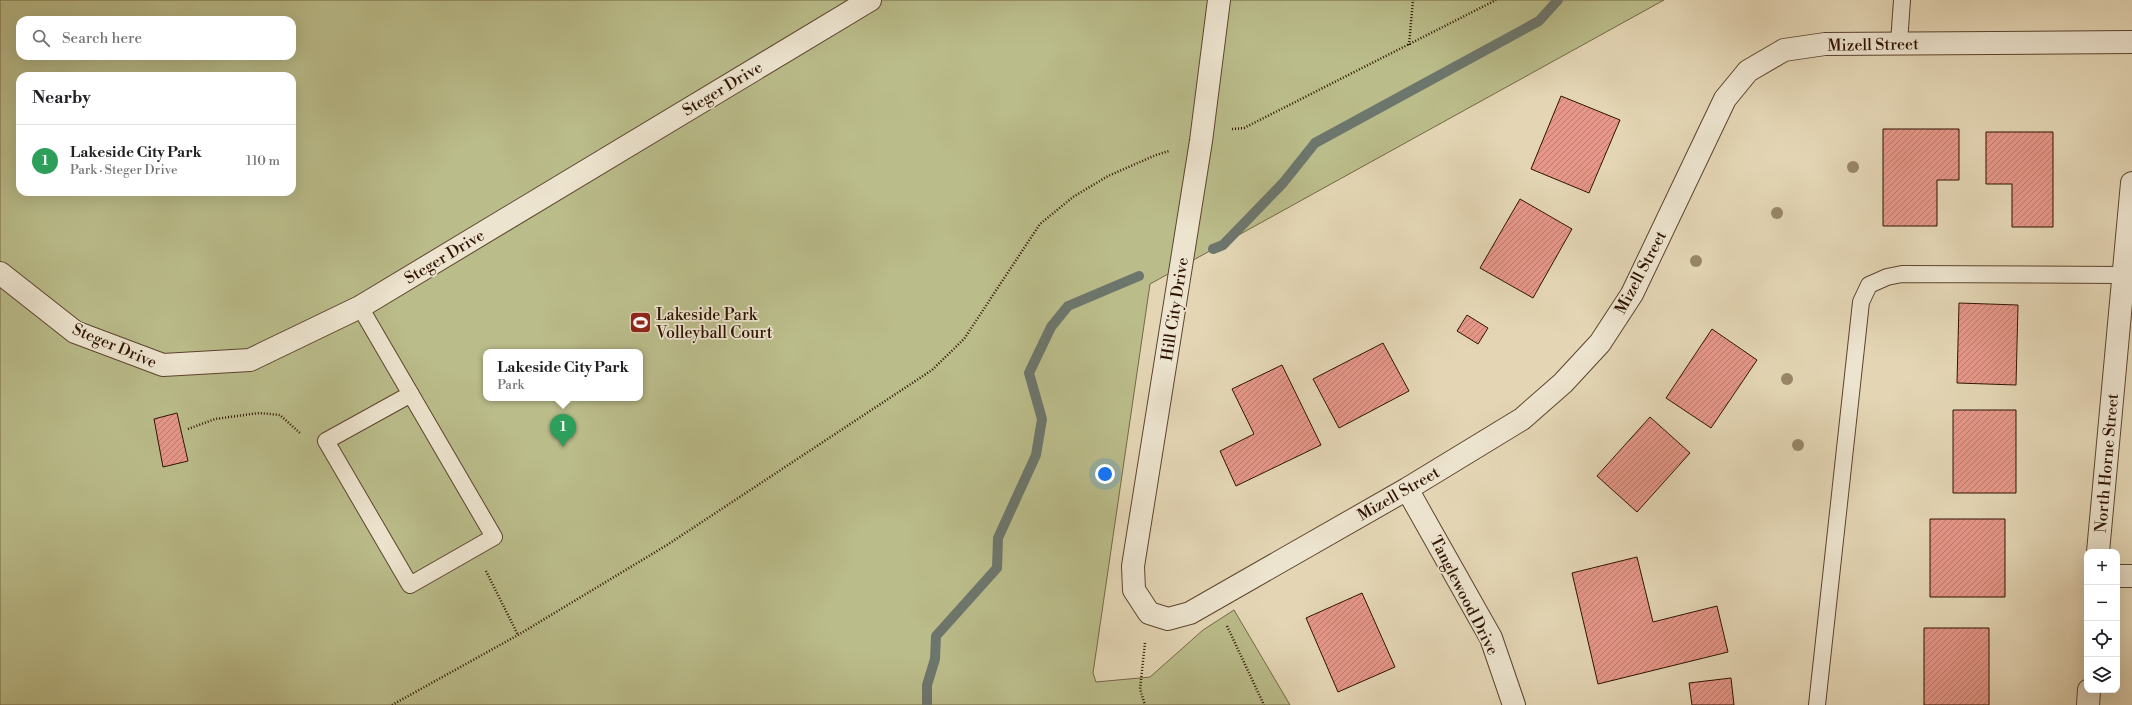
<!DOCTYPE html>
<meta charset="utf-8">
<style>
:root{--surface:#fff;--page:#f2f2f2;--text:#202124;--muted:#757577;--line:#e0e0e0;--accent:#0b8043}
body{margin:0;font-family:"Libre Bodoni",serif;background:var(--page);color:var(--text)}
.controls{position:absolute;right:12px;bottom:12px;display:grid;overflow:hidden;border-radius:8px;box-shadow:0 4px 16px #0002}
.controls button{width:36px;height:36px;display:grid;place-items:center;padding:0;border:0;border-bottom:1px solid var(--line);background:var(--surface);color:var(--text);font:20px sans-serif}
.you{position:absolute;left:1105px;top:474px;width:14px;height:14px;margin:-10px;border:3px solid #fff;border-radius:50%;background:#1a73e8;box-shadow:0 0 0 6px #1a73e833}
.badge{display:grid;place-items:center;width:26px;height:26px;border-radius:50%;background:var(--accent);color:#fff;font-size:13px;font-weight:700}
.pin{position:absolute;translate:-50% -33px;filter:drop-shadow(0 1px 2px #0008)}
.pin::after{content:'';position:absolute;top:21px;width:14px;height:12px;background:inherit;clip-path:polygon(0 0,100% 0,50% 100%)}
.popup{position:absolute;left:483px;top:349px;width:160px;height:52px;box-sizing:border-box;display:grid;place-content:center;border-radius:8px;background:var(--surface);filter:drop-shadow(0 1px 3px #0005);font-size:13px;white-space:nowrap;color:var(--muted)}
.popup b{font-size:15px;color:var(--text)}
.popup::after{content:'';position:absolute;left:50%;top:100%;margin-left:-8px;border:8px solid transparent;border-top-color:var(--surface)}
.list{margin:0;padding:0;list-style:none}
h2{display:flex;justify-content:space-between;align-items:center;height:52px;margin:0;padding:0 16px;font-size:17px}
h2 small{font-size:13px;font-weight:400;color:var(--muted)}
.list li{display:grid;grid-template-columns:26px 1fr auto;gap:12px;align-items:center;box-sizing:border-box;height:72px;padding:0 16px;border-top:1px solid var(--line)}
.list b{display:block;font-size:15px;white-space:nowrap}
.list p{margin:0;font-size:13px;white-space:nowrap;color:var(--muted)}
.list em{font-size:13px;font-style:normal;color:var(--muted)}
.icon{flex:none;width:22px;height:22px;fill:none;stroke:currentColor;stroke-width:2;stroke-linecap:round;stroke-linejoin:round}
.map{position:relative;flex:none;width:2132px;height:705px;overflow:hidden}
.search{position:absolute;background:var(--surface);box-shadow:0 4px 16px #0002;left:16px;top:16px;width:280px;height:44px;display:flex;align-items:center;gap:10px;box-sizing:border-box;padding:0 14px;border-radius:12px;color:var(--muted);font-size:15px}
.panel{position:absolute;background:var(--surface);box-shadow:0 4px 16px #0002;left:16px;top:72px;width:280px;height:124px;border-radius:12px}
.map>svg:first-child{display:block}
.park{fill:#babc8a;stroke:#746845;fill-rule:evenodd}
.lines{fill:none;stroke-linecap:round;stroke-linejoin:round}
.stream{stroke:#6d766c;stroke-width:10}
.building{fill:url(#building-hatch);stroke:#2f1300}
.service-casing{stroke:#5c442d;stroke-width:18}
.minor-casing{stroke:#5c442d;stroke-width:24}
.path{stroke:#2f1300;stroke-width:2.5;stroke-dasharray:1 2;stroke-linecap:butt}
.service{stroke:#ede4cf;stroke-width:16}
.minor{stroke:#ede4cf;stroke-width:22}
.tree{fill:#988768}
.labels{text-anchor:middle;stroke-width:3.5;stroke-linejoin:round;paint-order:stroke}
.street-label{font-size:16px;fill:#2f1300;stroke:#ede4cf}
.poi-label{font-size:16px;fill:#2f1300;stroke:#ede4cf;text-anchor:start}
</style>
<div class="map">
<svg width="2132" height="705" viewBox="0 0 2132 705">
<defs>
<pattern id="building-hatch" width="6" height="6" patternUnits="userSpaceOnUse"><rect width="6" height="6" fill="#e69789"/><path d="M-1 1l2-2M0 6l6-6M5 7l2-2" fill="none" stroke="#bb7a6e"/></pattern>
</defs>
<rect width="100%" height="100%" fill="#e4d6b5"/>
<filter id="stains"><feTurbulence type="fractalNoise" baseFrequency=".005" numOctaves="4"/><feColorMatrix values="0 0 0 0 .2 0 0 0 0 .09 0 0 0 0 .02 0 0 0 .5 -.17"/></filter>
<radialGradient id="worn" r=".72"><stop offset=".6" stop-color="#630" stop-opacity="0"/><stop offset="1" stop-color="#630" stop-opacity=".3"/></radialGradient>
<path class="park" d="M0 0H1664L1150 284 1093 673 1096 682 1150 677 1203 630 1234 610 1290 705H0ZM20 20H292V56H20ZM20 76H292V192H20ZM486 352H640V398H486Z"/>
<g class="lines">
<path class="stream" d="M1213 249 1223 245 1283 183 1315 143 1539 21 1558 0
M927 705V685L935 659 936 636 997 568 998 538 1036 455 1042 419 1029 373 1051 327 1068 306 1139 276"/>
</g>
<path class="building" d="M1561 96 1620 120 1589 193 1531 169Z
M1883 129H1959V180H1937V226H1883Z
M1986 132H2053V227H2012V184H1986Z
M1520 199 1572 229 1533 298 1480 268Z
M1959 303 2018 305 2016 385 1957 383Z
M1467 315 1488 328 1478 344 1457 331Z
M1712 329 1757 360 1711 428 1666 398Z
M1383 343 1409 391 1339 428 1313 379Z
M1282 365 1321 445 1236 486 1220 451 1254 434 1232 389Z
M1953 410H2016V493H1953Z
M177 413 188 461 163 467 154 419Z
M1650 417 1690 453 1637 512 1597 476Z
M1930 519H2005V597H1930Z
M1637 557 1653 622 1717 606 1728 652 1598 684 1572 573Z
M1362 593 1395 667 1338 692 1306 618Z
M1924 628H1989V705H1924Z
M1731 678 1734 705H1692L1689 683Z"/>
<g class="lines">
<defs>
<path id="service" d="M1899 43 1902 0
M360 307 494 537 410 585 326 441 411 394
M1817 705 1861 302 1869 285 1887 277 1902 274 2123 275"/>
<path id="minor" d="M1219 0 1201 141 1133 566 1134 590 1149 613 1168 619 1190 613 1407 489 1522 419 1563 383 1600 343 1632 294 1725 99 1748 71 1784 50 1825 44 2132 42
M0 273 75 332 163 365 250 360 360 307 870 0
M1407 489 1491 638 1514 705
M2098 552 2132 183
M2117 576H2132
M2088 705 2089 690"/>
</defs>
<use href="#service" class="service-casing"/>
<use href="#minor" class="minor-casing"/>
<path class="path" d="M1409 45 1413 0
M1232 129 1244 128 1496 0
M188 429 215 419 259 413 280 415 301 434
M486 571 518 635
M1227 626 1264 705
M1145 643 1140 689 1145 705
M392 705 518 635 667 545 932 370 964 339 1040 224 1073 197 1108 176 1156 155 1169 151"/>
<use href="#service" class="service"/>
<use href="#minor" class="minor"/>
</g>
<g class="tree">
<circle cx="1853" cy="167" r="6"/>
<circle cx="1777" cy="213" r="6"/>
<circle cx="1696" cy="261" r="6"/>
<circle cx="1787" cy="379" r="6"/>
<circle cx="1798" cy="445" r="6"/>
</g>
<defs>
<symbol id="stadium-square" viewBox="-11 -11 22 22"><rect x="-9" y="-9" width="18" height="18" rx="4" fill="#8f2418" stroke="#ede4cf"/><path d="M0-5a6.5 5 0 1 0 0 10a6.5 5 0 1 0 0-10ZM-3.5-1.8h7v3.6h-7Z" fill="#fff"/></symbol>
</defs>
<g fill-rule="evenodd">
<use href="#stadium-square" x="628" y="310" width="25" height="25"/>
</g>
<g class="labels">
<g class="street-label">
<text transform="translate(1873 44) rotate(-1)" y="6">Mizell Street</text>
<text transform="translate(722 88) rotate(-31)" y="6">Steger Drive</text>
<text transform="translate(444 256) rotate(-31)" y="6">Steger Drive</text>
<text transform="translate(1640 272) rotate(-62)" y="6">Mizell Street</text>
<text transform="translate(1174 309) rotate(-81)" y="6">Hill City Drive</text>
<text transform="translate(115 345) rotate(23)" y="6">Steger Drive</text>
<text transform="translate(2106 463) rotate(-85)" y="6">North Horne Street</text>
<text transform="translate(1398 493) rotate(-30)" y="6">Mizell Street</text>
<text transform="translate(1465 595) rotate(63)" y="6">Tanglewood Drive</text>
</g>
<g class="poi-label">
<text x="656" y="320">Lakeside Park<tspan x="656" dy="18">Volleyball Court</tspan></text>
</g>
</g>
<rect width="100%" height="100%" filter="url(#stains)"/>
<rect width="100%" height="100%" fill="url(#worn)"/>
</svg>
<div class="controls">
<button>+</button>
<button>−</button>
<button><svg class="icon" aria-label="locate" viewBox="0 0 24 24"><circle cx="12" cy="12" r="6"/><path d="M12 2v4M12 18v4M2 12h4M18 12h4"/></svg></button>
<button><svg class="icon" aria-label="layers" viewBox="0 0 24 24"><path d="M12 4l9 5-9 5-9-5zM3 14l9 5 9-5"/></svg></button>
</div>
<div class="you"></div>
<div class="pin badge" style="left:563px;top:447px;background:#2e9e5b">1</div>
<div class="popup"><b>Lakeside City Park</b>Park</div>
<div class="search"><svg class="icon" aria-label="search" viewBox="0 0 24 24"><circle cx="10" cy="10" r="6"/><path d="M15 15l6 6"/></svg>Search here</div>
<section class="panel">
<h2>Nearby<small></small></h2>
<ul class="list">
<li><span class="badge" style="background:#2e9e5b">1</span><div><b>Lakeside City Park</b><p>Park · Steger Drive</p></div><em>110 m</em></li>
</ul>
</section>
</div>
